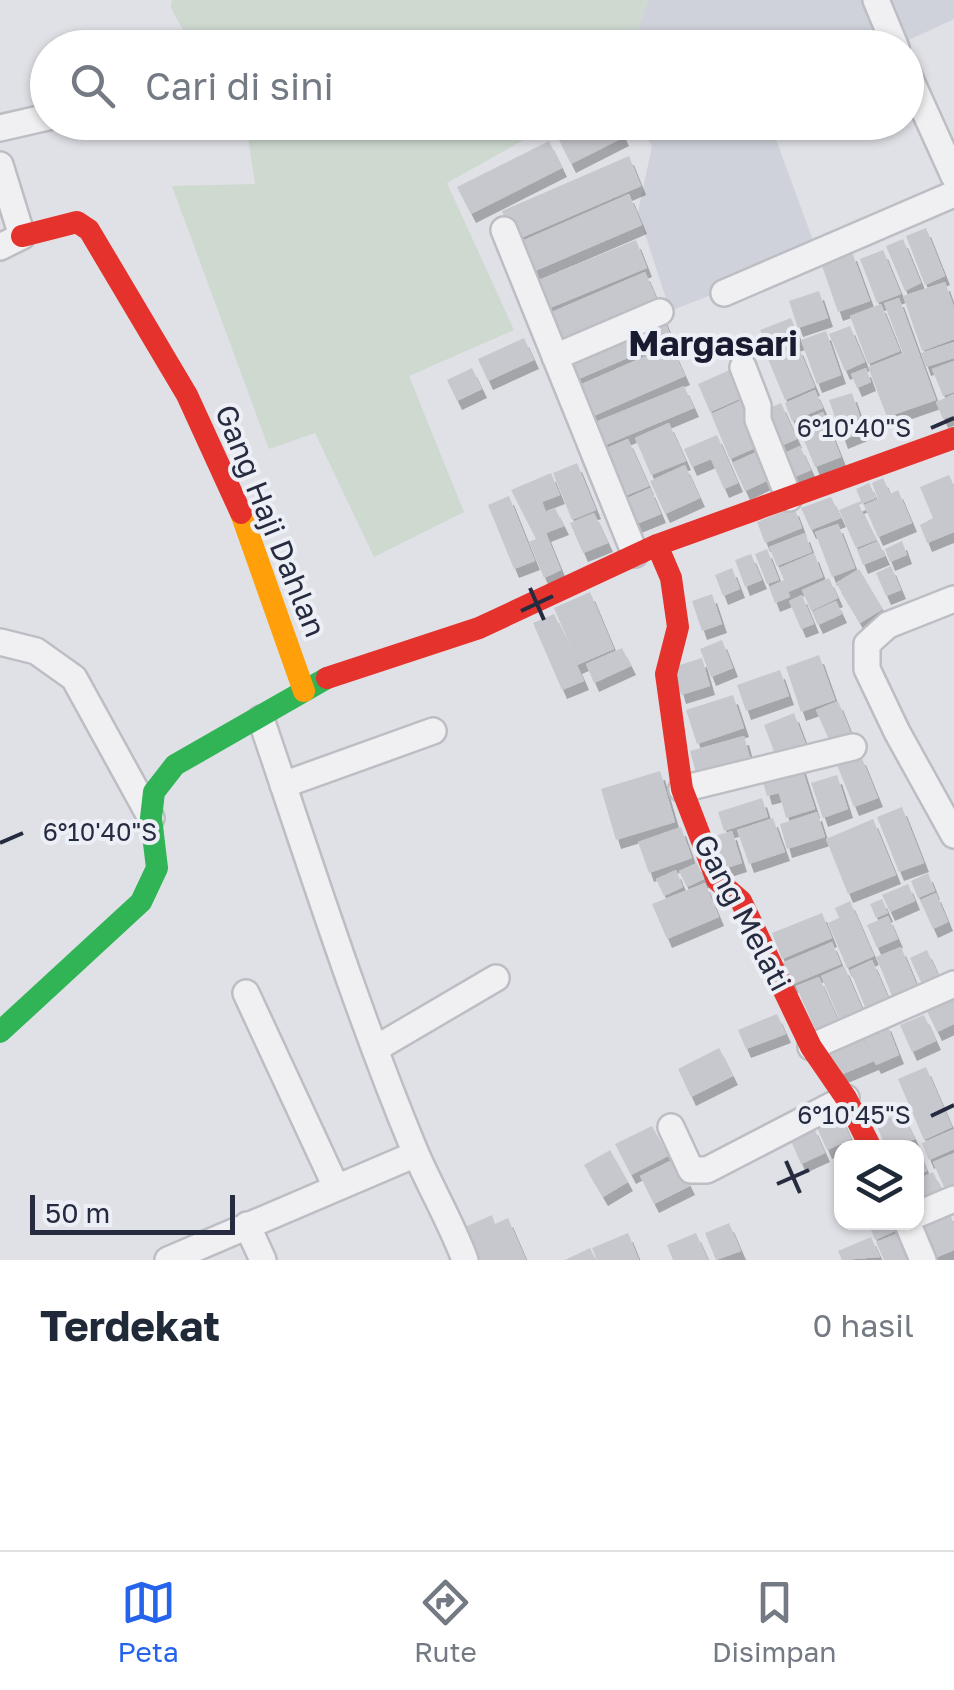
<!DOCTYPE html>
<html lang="id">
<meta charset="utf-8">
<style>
:root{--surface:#fff;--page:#f2f2f3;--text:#1f2937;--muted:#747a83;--line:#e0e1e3;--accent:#2563eb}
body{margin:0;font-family:"Golos Text",sans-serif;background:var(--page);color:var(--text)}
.controls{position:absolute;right:30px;bottom:30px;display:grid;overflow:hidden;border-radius:20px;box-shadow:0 2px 8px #0004}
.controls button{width:90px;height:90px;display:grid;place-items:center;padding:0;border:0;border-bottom:2px solid var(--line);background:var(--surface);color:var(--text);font:50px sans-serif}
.scale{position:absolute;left:30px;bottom:25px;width:205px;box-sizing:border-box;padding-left:10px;border:5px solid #262b40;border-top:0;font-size:28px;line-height:35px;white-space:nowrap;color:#262b40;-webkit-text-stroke:8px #edeff6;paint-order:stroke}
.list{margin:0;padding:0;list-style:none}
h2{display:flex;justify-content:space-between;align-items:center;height:130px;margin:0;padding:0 40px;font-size:42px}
h2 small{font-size:32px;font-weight:400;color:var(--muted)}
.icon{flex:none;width:55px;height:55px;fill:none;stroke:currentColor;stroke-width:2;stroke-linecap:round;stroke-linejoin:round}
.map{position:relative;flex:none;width:954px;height:1260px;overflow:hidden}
.search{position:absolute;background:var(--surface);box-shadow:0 2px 8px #0004;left:30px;right:30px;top:30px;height:110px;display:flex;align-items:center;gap:25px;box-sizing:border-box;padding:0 35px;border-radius:55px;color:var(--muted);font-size:38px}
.sheet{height:290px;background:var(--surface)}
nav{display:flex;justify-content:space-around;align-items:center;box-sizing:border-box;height:140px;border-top:2px solid var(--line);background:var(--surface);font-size:28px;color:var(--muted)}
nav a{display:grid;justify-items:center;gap:5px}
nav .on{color:var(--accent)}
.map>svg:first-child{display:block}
.built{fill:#d0d2db}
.green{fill:#ced9d0}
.building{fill:#c7c8ce;filter:url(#shadow)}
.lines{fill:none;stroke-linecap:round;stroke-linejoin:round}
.street-casing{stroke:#bdbec4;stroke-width:30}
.street{stroke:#f0f0f2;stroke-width:25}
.fast{stroke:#30b455;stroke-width:22}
.slow{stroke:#ff9f0a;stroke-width:22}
.jam{stroke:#e5322d;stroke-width:22}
.ticks{fill:none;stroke:#262b40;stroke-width:4}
.labels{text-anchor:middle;stroke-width:8;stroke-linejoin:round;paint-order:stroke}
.street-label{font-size:30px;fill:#262b40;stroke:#edeff6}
.quarter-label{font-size:35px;font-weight:bold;fill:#191c30;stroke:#edeff6}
.ticks-label{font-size:25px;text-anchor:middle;fill:#262b40;stroke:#edeff6;stroke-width:8;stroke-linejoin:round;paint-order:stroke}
</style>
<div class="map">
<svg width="954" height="1260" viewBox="0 0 954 1260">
<defs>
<filter id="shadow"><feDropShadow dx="5" dy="9" stdDeviation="0" flood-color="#0004"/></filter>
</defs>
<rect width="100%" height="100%" fill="#e0e1e6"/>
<path class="built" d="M648 0H954V19L894 47 631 48Z
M638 123H770L818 254 670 311 638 212 652 146Z"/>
<path class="green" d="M172 0H648L631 47 193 48 171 8Z
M246 123H554L447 183 514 330 409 376 464 512 374 557 315 433 269 449 172 186 255 184Z"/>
<path class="building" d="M578 122H617L624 137 571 164 556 134Z
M549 141 562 168 471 214 457 187Z
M629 156 641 186 514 241 502 211Z
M629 194 642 225 528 274 515 244Z
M926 228 945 276 925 285 906 236Z
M903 239 921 283 905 291 886 246Z
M636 240 647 268 545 310 534 282Z
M883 250 901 294 877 303 860 259Z
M852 252 870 301 838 312 821 263Z
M645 272 658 302 560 344 547 314Z
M945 282 954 307V339L922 351 903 296Z
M819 291 828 318 798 328 789 301Z
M899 298 936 400 887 417 868 367 903 353 884 303Z
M881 304 900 351 868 364 850 316Z
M661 312 672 339 574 381 563 354Z
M791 318 800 341 768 353 760 330Z
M850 326 865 362 845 371 829 334Z
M826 331 841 375 817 384 801 340Z
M524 338 534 360 488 381 478 359Z
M954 342V358L926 367 921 353Z
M671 345 685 376 589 418 575 387Z
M798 346 815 387 785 400 768 359Z
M954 361V392L943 396 932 369Z
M472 368 482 389 457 401 447 380Z
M866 368 871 382 857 388 851 374Z
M732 369 744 397 710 412 698 384Z
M684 386 694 408 603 446 593 423Z
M815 390 823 408 792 421 785 403Z
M852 393 865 431 843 440 829 400Z
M954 394V415L943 419 936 402Z
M744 399 764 444 730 459 711 414Z
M781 403 797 439 776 448 760 412Z
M823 412 841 457 815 467 797 423Z
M669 423 686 461 651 475 635 438Z
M717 435 738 483 724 489 711 459 692 467 684 449Z
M628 439 649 486 625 496 604 449Z
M800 446 811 470 790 479 780 455Z
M763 449 775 477 745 491 732 463Z
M592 456 625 535 614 539 581 461Z
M577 463 596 510 572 520 553 473Z
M685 465 700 498 665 514 650 481Z
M551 473 560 495 542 502 546 512 555 508 564 526 546 533 561 570 544 578 529 542 536 539 511 490Z
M949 475 954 486V532L927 543 920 525 933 518 920 487Z
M883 478 890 494 898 490 912 523 878 537 864 505 878 499 872 483Z
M869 483 876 498 859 505 876 540 856 548 839 510 861 501 856 489Z
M650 488 661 514 634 525 623 500Z
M509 496 535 561 514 569 488 505Z
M831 497 841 518 811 530 801 508Z
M794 507 802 528 765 543 757 522Z
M594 513 608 543 583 553 570 523Z
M838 524 855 568 832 577 815 532Z
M805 533 812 552 777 566 769 547Z
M878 541 885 556 863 565 857 550Z
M902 541 907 555 890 562 885 549Z
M767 549 779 580 767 584 755 554Z
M814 553 823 577 788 592 790 597 775 603 769 587 784 580 779 568Z
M751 554 762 580 745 587 735 560Z
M891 566 901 590 886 596 876 573Z
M732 568 740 589 723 596 715 575Z
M859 569 883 609 860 623 836 583Z
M829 578 838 598 811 611 802 590Z
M590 592 614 649 577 665 584 681 562 690 533 623 554 614 575 657 554 608Z
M712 594 722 624 702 631 692 601Z
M802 595 814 624 801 629 789 601Z
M836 601 842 614 818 625 812 612Z
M722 640 733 668 711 677 700 649Z
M622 648 631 666 594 683 586 664Z
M819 655 835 700 801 712 786 667Z
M702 658 710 686 681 695 673 667Z
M780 670 789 696 746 711 737 685Z
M733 695 744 728 697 744 686 710Z
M838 701 853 738 832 747 816 710Z
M794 713 808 750 778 762 764 725Z
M744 736 753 769 699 784 690 751Z
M861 756 878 798 854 807 837 765Z
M800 762 815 809 786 818 779 793 767 796 761 775Z
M660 771 675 822 616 840 601 789Z
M837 775 848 809 823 818 811 783Z
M762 798 768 817 724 831 718 812Z
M902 807 924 863 899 872 877 817Z
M817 812 825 837 787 849 780 824Z
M773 818 785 852 749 864 737 830Z
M873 819 896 875 848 894 826 839Z
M681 827 692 858 649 873 638 842Z
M732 831 742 863 717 871 707 838Z
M697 863 704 879 687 887 679 871Z
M676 870 683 887 664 896 656 879Z
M928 873 935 891 918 898 911 881Z
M705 883 719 917 667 939 652 904Z
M908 884 915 901 890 912 882 895Z
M936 893 948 922 933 929 920 900Z
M882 899 888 913 876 918 870 904Z
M850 901 874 956 847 968 828 923 839 918 835 908Z
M822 913 832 938 782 959 772 933Z
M888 916 898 939 877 948 867 925Z
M832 942 841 964 791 985 782 963Z
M901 947 919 990 895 1003 876 957Z
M927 950 943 986 926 993 910 958Z
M872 960 888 997 865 1007 850 970Z
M844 966 865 1015 842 1025 821 976Z
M819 977 838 1020 815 1029 796 986Z
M954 991V1024L937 1032 924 1005Z
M777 1014 786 1034 746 1049 738 1030Z
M924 1015 936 1041 912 1052 900 1025Z
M886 1022 899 1055 876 1065 874 1061 838 1076 824 1043 859 1028 871 1056 863 1032Z
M719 1048 733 1076 691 1097 678 1069Z
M926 1067 952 1127 924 1140 898 1079Z
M839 1112 851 1139 827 1150 815 1123Z
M902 1112 915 1139 894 1148H886L876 1124Z
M652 1126 668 1156 631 1175 615 1144Z
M813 1126 825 1153 801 1164 789 1136Z
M954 1129V1149L929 1160 922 1143Z
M914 1142 927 1171 916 1176V1148H902Z
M610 1150 628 1182 603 1197 584 1165Z
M954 1153V1191L947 1194 933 1162Z
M676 1158 690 1186 654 1204 640 1176Z
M933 1172 944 1195 916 1208V1180Z
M949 1212 954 1224V1250L935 1258 920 1225Z
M492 1215 495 1224 508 1218 526 1260H480L465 1227Z
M868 1222H902L904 1227 875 1240Z
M729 1223 741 1251 716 1260 705 1233Z
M908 1229 921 1260H884L876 1242Z
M628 1233 639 1260H597L592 1248Z
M696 1233 708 1260H673L667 1245Z
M871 1237 880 1257 842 1260 838 1251Z
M590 1248 596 1260H565Z"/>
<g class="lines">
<defs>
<path id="street" d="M876 0 896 48
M906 70 954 176
M0 128 48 117
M0 165 22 236 0 247
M504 230 635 554
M724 293 954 194
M555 357 660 312
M743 367 758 406V420L789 498
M954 599 888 625 867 644V669L897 732 954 835
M0 642 36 651 74 678 151 818
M261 719C310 863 356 1009 414 1149 430 1187 451 1222 465 1260
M283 785 433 731
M682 789 853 747
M246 993 336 1187
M811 1047 954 984
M375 1049 496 978
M671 1127 691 1170H707L846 1098
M916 1215 954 1199
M907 1222 923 1260
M247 1225 263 1260
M168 1260 416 1154"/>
</defs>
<use href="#street" class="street-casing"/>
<use href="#street" class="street"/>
<path class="fast" d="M0 1032 141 902 157 868 151 818 154 792 175 765 327 678"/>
<path class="slow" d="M241 513 304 691"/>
<path class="jam" d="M22 236 77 222 89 230 187 395 241 513
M657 545 671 578 678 627 666 674 682 789 717 880 741 901 811 1047 846 1098 871 1148
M327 678 479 628 657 545 954 438"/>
</g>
<path class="ticks" d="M931 428 954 418M530 588 544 620M521 611 553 596M0 843 23 833M931 1116 954 1105M786 1161 800 1193M777 1184 809 1170"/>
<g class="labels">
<g class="street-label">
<text transform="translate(270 521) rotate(68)" y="10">Gang Haji Dahlan</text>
<text transform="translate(742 913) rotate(62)" y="10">Gang Melati</text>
</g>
<g class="quarter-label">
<text x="713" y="356">Margasari</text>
</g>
</g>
<g class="ticks-label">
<text x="854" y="437">6°10'40"S</text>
<text x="100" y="841">6°10'40"S</text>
<text x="854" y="1124">6°10'45"S</text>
</g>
</svg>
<div class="controls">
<button><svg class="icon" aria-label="layers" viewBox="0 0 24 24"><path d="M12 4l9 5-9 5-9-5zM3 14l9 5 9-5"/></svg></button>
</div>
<div class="scale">50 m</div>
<div class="search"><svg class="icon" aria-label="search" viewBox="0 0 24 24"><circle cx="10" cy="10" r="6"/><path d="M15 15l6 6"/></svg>Cari di sini</div>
</div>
<section class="sheet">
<h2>Terdekat<small>0 hasil</small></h2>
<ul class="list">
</ul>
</section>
<nav>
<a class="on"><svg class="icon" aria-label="map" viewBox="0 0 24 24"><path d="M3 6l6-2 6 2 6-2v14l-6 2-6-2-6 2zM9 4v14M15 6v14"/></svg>Peta</a>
<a><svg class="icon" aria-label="directions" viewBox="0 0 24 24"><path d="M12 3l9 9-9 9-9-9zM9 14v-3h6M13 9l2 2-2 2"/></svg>Rute</a>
<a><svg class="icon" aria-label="saved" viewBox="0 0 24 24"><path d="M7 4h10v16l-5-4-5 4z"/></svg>Disimpan</a>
</nav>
